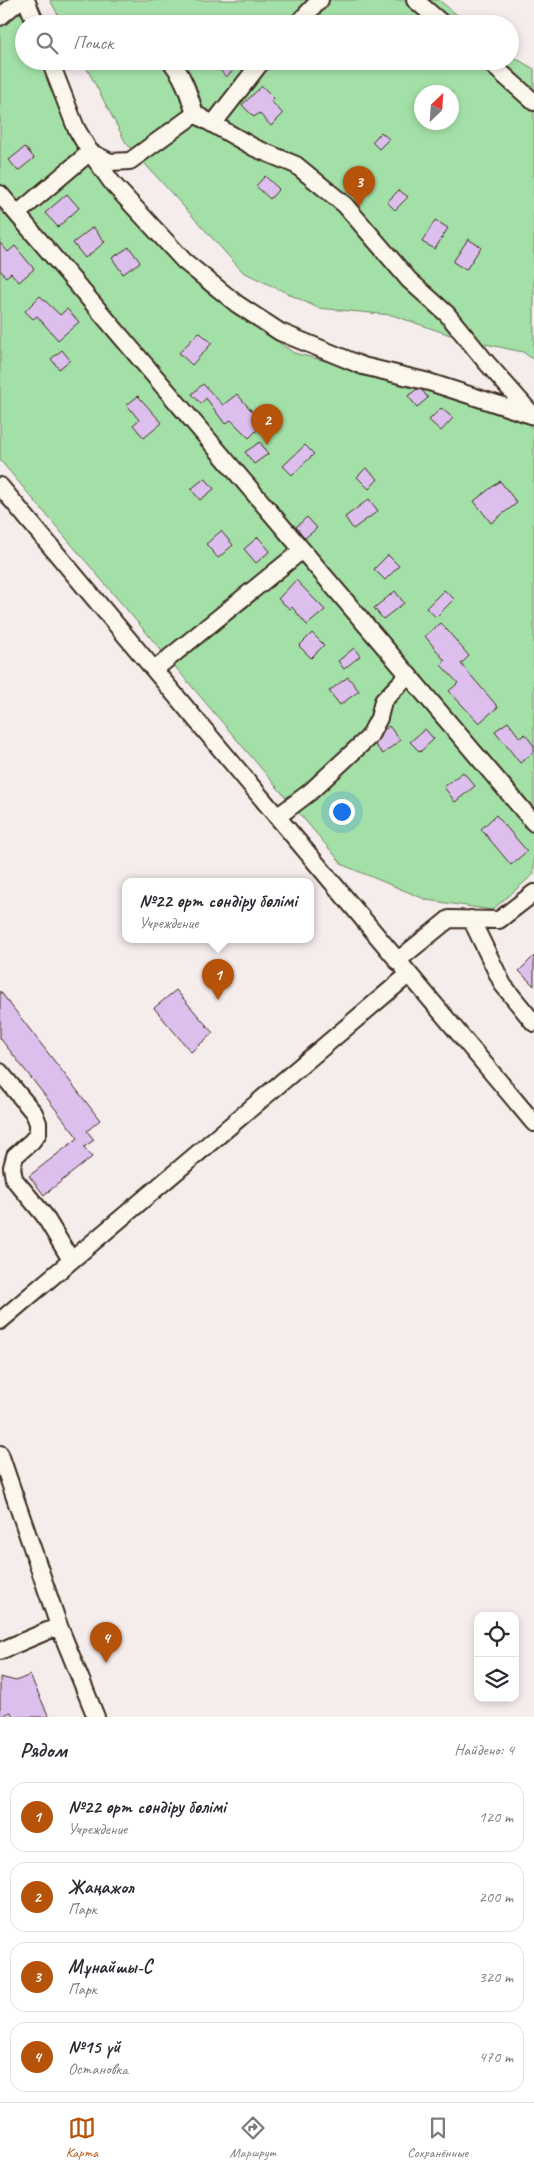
<!DOCTYPE html>
<html lang="ru">
<meta charset="utf-8">
<style>
:root{--surface:#fff;--page:#f2f2f3;--text:#2b2b33;--muted:#7c7c81;--line:#e1e1e2;--accent:#b45309}
body{margin:0;font-family:Caveat,sans-serif;background:var(--page);color:var(--text)}
.controls{position:absolute;right:15px;bottom:15px;display:grid;overflow:hidden;border-radius:10px;box-shadow:0 2px 8px #0003}
.controls button{width:45px;height:45px;display:grid;place-items:center;padding:0;border:0;border-bottom:1px solid var(--line);background:var(--surface);color:var(--text);font:25px sans-serif}
.compass{position:absolute;left:414px;top:85px;width:45px;height:45px;border-radius:50%;background:var(--surface);box-shadow:0 2px 8px #0003;rotate:25deg}
.you{position:absolute;left:341px;top:811px;width:18px;height:18px;margin:-12px;border:4px solid #fff;border-radius:50%;background:#1a73e8;box-shadow:0 0 0 8px #1a73e833}
.badge{display:grid;place-items:center;width:32px;height:32px;border-radius:50%;background:var(--accent);color:#fff;font-size:16px;font-weight:700}
.pin{position:absolute;translate:-50% -41px;filter:drop-shadow(0 1px 2px #0008)}
.pin::after{content:'';position:absolute;top:26px;width:18px;height:15px;background:inherit;clip-path:polygon(0 0,100% 0,50% 100%)}
.popup{position:absolute;left:122px;top:878px;width:192px;height:65px;box-sizing:border-box;display:grid;place-content:center;border-radius:10px;background:var(--surface);filter:drop-shadow(0 1px 4px #0005);font-size:16px;white-space:nowrap;color:var(--muted)}
.popup b{font-size:19px;color:var(--text)}
.popup::after{content:'';position:absolute;left:50%;top:100%;margin-left:-10px;border:10px solid transparent;border-top-color:var(--surface)}
.list{margin:0;padding:0;list-style:none}
h2{display:flex;justify-content:space-between;align-items:center;height:65px;margin:0;padding:0 20px;font-size:21px}
h2 small{font-size:16px;font-weight:400;color:var(--muted)}
.list li{display:grid;grid-template-columns:32px 1fr auto;gap:15px;align-items:center;box-sizing:border-box;height:70px;margin:0 10px 10px;padding:0 10px;border:1px solid var(--line);border-radius:15px}
.list b{display:block;font-size:19px;white-space:nowrap}
.list p{margin:0;font-size:16px;white-space:nowrap;color:var(--muted)}
.list em{font-size:16px;font-style:normal;color:var(--muted)}
.icon{flex:none;width:28px;height:28px;fill:none;stroke:currentColor;stroke-width:2;stroke-linecap:round;stroke-linejoin:round}
.map{position:relative;flex:none;width:534px;height:1717px;overflow:hidden}
.search{position:absolute;background:var(--surface);box-shadow:0 2px 8px #0003;left:15px;right:15px;top:15px;height:55px;display:flex;align-items:center;gap:12px;box-sizing:border-box;padding:0 18px;border-radius:28px;color:var(--muted);font-size:19px}
.sheet{height:385px;background:var(--surface)}
nav{display:flex;justify-content:space-around;align-items:center;box-sizing:border-box;height:70px;border-top:1px solid var(--line);background:var(--surface);font-size:14px;color:var(--muted)}
nav a{display:grid;justify-items:center;gap:2px}
nav .on{color:var(--accent)}
.map>svg:first-child{display:block}
.green{fill:#a3e0a7;stroke:#6f8562;fill-rule:evenodd}
.building{fill:#ddbfed;stroke:#3b2a1e}
.lines{fill:none;stroke-linecap:round;stroke-linejoin:round}
.minor-casing{stroke:#3b2a1e;stroke-width:20}
.minor{stroke:#fbf7ec;stroke-width:16}
</style>
<div class="map">
<svg width="534" height="1717" viewBox="0 0 534 1717">
<rect width="100%" height="100%" fill="#f5ecec"/>
<filter id="ink" filterUnits="userSpaceOnUse"><feTurbulence type="fractalNoise" baseFrequency=".02" numOctaves="2"/><feDisplacementMap in="SourceGraphic" scale="10" xChannelSelector="R" yChannelSelector="G"/><feConvolveMatrix kernelMatrix="1 2 1 2 8 2 1 2 1" color-interpolation-filters="sRGB"/></filter>
<g filter="url(#ink)">
<path class="green" d="M0 0H15L25 24 24 61H41L78 148 121 204 205 291 294 353 479 400 520 417 534 430V874L492 910 427 900 343 865 0 460Z
M50 0H439L468 24H63Z
M510 55 534 69V360L523 352 462 339 392 315 318 308 243 272 126 143 83 61H510ZM422 92H452V122H422Z"/>
<path class="building" d="M225 61H243L226 77 218 68Z
M262 86 274 98 271 101 283 114 271 126 259 113 254 117 242 105Z
M381 132 389 139 379 149 372 142Z
M25 147 34 158 18 171 9 160Z
M265 176 279 189 270 199 256 186Z
M399 190 408 197 395 210 387 202Z
M67 194 79 208 58 227 45 213Z
M435 220 448 228 435 249 422 242Z
M93 227 105 242 85 258 73 243Z
M468 239 481 247 466 270 453 262Z
M0 243 8 252 15 246 34 269 19 282 11 273 6 277 0 270Z
M129 247 140 262 123 274 112 258Z
M40 296 60 315 67 309 79 322 58 340 37 316 33 319 25 311Z
M199 332 212 343 192 365 179 353Z
M62 350 70 360 59 369 51 359Z
M203 384 223 405 237 394 263 424 249 438 231 420 225 424 206 398 201 404 192 394Z
M417 389 422 390 428 398 417 407 408 396Z
M138 396 162 423 144 438 133 425 139 420 127 405Z
M441 408 453 418 441 431 429 420Z
M260 442 268 454 254 464 245 452Z
M305 445 314 454 292 475 283 466Z
M366 468 378 479 369 489 357 477Z
M205 478 214 489 200 500 191 489Z
M500 481 517 503 491 523 474 501Z
M369 499 378 511 353 529 345 517Z
M307 517 317 528 305 538 296 527Z
M221 531 233 545 218 558 206 544Z
M258 537 270 551 256 563 244 549Z
M388 555 399 566 385 580 374 569Z
M296 580 325 610 307 625 292 607 290 609 278 599Z
M444 590 454 599 436 617 426 608Z
M395 591 404 603 383 619 374 608Z
M441 623 469 656 461 664 498 707 479 723 449 691 458 683 441 665 445 661 425 636Z
M312 633 324 645 311 658 299 646Z
M354 648 360 656 344 669 338 661Z
M348 677 359 691 340 705 329 691Z
M508 722 520 738 525 734 534 746V752L520 763 495 731Z
M389 726 400 740 383 754 375 745 383 731Z
M425 729 434 739 420 752 410 742Z
M463 772 475 786 455 802 444 787Z
M496 815 527 851 511 865 481 829Z
M534 956V986L519 971Z
M176 990 213 1033 191 1052 154 1008Z
M0 991 100 1120 87 1131 94 1140 84 1147 92 1157 44 1195 29 1176 78 1138 0 1038Z
M30 1675 49 1717H13L11 1712 0 1717V1677L16 1681Z"/>
<g class="lines">
<defs>
<path id="minor" d="M26 0 36 24
M415 0 443 24
M0 17 20 0
M297 24 320 0
M50 61 76 128 90 152 113 184 184 261 237 304 280 332 363 366 429 382 534 416
M170 61C184 76 189 95 195 114L255 148 296 165 345 205 409 280 447 314 486 362 531 413
M488 61 534 102
M213 124 262 61
M0 194 534 823
M17 214 90 152 110 162 130 161 195 114
M0 486 534 1123
M154 670 301 551
M277 817 310 792 369 737 379 718 383 701 408 675
M471 919 503 985 534 1023
M397 961 449 919 499 920 534 893
M0 1072 34 1113 38 1123V1133L32 1141 15 1156 12 1167 14 1179 44 1215 71 1260
M0 1321 408 975
M0 1454 59 1626 96 1717
M0 1651 59 1626"/>
</defs>
<use href="#minor" class="minor-casing"/>
<use href="#minor" class="minor"/>
</g>
</g>
</svg>
<div class="controls">
<button><svg class="icon" aria-label="locate" viewBox="0 0 24 24"><circle cx="12" cy="12" r="6"/><path d="M12 2v4M12 18v4M2 12h4M18 12h4"/></svg></button>
<button><svg class="icon" aria-label="layers" viewBox="0 0 24 24"><path d="M12 4l9 5-9 5-9-5zM3 14l9 5 9-5"/></svg></button>
</div>
<svg class="compass" viewBox="-18 -18 36 36"><path d="M0-13l5 13h-10z" fill="#e53935"/><path d="M0 13l5-13h-10z" fill="#7c7c81"/></svg>
<div class="you"></div>
<div class="pin badge" style="left:218px;top:1000px">1</div>
<div class="popup"><b>№22 өрт сөндіру бөлімі</b>Учреждение</div>
<div class="pin badge" style="left:267px;top:445px">2</div>
<div class="pin badge" style="left:359px;top:207px">3</div>
<div class="pin badge" style="left:106px;top:1663px">4</div>
<div class="search"><svg class="icon" aria-label="search" viewBox="0 0 24 24"><circle cx="10" cy="10" r="6"/><path d="M15 15l6 6"/></svg>Поиск</div>
</div>
<section class="sheet">
<h2>Рядом<small>Найдено: 4</small></h2>
<ul class="list">
<li><span class="badge">1</span><div><b>№22 өрт сөндіру бөлімі</b><p>Учреждение</p></div><em>120 m</em></li>
<li><span class="badge">2</span><div><b>Жаңажол</b><p>Парк</p></div><em>200 m</em></li>
<li><span class="badge">3</span><div><b>Мұнайшы-С</b><p>Парк</p></div><em>320 m</em></li>
<li><span class="badge">4</span><div><b>№15 үй</b><p>Остановка</p></div><em>470 m</em></li>
</ul>
</section>
<nav>
<a class="on"><svg class="icon" aria-label="map" viewBox="0 0 24 24"><path d="M3 6l6-2 6 2 6-2v14l-6 2-6-2-6 2zM9 4v14M15 6v14"/></svg>Карта</a>
<a><svg class="icon" aria-label="directions" viewBox="0 0 24 24"><path d="M12 3l9 9-9 9-9-9zM9 14v-3h6M13 9l2 2-2 2"/></svg>Маршрут</a>
<a><svg class="icon" aria-label="saved" viewBox="0 0 24 24"><path d="M7 4h10v16l-5-4-5 4z"/></svg>Сохранённые</a>
</nav>
